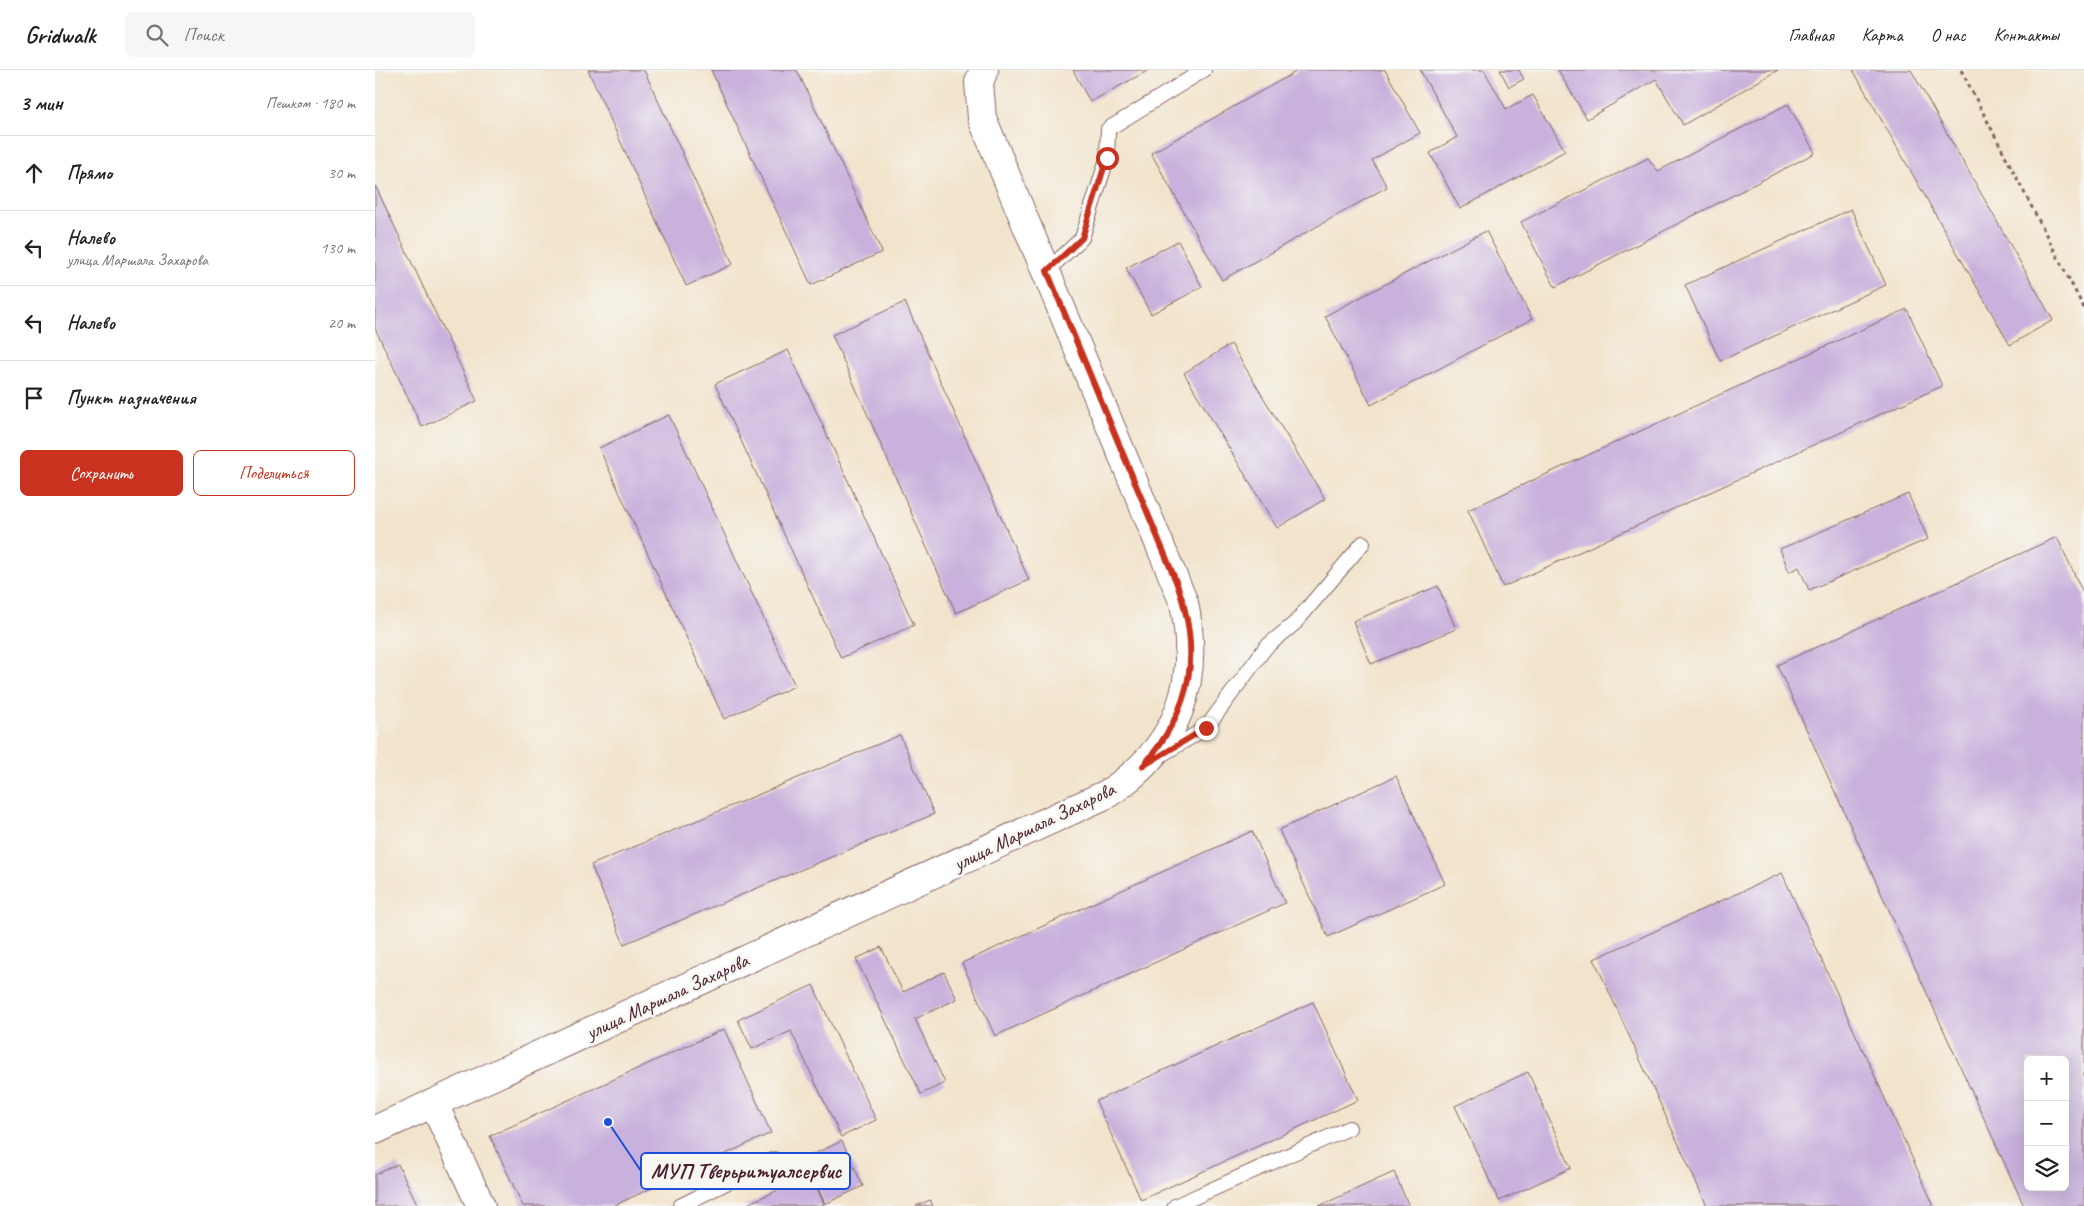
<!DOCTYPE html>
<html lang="ru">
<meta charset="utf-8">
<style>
:root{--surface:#fff;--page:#f6f6f6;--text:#222;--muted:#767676;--line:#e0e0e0;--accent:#c8321e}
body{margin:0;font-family:Caveat,sans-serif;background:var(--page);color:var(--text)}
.controls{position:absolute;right:15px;bottom:15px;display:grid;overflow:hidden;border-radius:8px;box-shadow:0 5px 20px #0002}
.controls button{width:45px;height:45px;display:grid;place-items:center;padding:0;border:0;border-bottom:1px solid var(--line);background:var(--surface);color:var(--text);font:25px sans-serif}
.stop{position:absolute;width:15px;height:15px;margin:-11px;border:4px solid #c8321e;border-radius:50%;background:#fff}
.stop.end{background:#c8321e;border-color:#fff;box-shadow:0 1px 5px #0008}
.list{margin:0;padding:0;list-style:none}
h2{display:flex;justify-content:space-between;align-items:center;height:65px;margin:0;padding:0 20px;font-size:21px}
h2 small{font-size:16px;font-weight:400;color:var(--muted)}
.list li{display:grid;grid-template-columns:32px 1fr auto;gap:15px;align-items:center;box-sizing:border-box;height:75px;padding:0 20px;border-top:1px solid var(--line)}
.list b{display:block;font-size:19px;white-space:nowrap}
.list p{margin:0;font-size:16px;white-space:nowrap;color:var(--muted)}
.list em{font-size:16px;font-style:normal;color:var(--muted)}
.actions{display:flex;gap:10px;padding:15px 20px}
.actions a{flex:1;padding:11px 0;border:1px solid var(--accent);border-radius:8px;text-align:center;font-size:18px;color:var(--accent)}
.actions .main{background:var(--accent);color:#fff}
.icon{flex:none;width:28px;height:28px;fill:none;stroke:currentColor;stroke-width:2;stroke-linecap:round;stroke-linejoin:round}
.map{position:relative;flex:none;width:1709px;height:1136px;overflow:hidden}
header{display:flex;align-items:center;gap:30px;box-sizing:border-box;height:70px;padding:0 25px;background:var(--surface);border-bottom:1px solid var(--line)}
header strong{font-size:24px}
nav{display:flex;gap:28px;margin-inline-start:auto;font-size:18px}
.search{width:350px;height:45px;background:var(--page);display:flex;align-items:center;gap:12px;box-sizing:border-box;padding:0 18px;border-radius:8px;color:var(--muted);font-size:19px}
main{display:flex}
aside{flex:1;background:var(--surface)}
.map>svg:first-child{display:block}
.building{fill:#c8b1dc;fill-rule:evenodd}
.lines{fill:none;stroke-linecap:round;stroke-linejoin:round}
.service-casing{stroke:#856463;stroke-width:16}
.minor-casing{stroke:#856463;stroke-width:30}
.path{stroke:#856463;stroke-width:3;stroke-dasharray:4 4;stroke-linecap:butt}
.service{stroke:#fff;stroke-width:14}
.minor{stroke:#fff;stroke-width:28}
.route{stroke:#c8321e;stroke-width:6}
.labels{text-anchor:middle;stroke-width:5;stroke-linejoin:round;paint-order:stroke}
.street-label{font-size:20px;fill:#4a1f2b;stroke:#f6f6f2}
.leader{fill:none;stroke:#1d4ed8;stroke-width:2}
.callout-dot{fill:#1d4ed8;stroke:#f6f6f2;stroke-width:2}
.callout{fill:#f6f6f2;stroke:#1d4ed8;stroke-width:2}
.callout-label{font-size:21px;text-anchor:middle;font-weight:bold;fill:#4a1f2b}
</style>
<header>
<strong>Gridwalk</strong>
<div class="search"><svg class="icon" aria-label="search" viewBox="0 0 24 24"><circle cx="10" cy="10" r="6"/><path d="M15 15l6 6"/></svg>Поиск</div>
<nav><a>Главная</a><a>Карта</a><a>О нас</a><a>Контакты</a></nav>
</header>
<main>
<aside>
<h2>3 мин<small>Пешком · 180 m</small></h2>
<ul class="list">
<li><svg class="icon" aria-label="ahead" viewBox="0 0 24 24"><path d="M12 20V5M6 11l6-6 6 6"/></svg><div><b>Прямо</b></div><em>30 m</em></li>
<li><svg class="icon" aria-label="left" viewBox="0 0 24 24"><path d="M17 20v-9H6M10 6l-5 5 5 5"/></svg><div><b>Налево</b><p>улица Маршала Захарова</p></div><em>130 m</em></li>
<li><svg class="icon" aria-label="left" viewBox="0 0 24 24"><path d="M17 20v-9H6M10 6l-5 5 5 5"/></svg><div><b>Налево</b></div><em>20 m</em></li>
<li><svg class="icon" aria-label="arrive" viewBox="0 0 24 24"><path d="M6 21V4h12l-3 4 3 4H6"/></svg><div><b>Пункт назначения</b></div></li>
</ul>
<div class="actions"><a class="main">Сохранить</a><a>Поделиться</a></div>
</aside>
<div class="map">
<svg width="1709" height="1136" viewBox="0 0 1709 1136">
<rect width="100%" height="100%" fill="#f6f6f2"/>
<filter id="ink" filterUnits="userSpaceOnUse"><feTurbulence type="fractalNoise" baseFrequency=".02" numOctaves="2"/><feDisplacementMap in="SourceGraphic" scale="10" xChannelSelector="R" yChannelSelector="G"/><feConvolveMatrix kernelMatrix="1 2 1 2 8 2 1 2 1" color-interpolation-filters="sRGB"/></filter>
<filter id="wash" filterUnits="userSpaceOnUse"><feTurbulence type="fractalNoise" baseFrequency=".0096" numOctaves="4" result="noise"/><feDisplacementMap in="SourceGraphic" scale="20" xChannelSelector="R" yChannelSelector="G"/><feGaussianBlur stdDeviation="1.12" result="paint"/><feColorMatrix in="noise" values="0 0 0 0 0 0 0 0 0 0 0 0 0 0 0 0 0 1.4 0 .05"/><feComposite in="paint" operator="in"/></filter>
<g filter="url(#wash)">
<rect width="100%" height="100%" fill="#f2e4cc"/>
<g id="blocks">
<path class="building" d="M213 0H269L358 194 311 216Z
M336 0H422L507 182 436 215Z
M698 0H774L715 32Z
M924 0H1010L1045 63 997 90 1012 117 847 210 776 83Z
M1045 0H1109L1131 39 1158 25 1190 81 1085 139 1055 83 1082 67Z
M1125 0H1144L1149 9 1134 17Z
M1183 0H1403L1308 55 1281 9 1212 49Z
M1478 0H1536L1678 250 1635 275Z
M1413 34 1440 83 1180 217 1146 152 1273 88 1283 101Z
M0 115 102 331 47 357 0 258Z
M1476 139 1511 215 1345 291 1310 215Z
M1111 161 1157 249 996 335 950 246Z
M803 171 827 217 776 244 751 198Z
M530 232 654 510 581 543 457 265Z
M1532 239 1567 316 1128 517 1093 440Z
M856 274 950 429 902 458 809 303Z
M413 280 539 555 466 588 340 314Z
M294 345 420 616 349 649 224 378Z
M1533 424 1553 469 1434 520 1424 497 1414 502 1405 479Z
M1682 467 1709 525V1136H1649L1402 595ZM1653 990H1690V1117H1653Z
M1063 516 1081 559 996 594 978 551Z
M525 665 559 744 249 874 216 795Z
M1021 706 1070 814 953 867 904 760Z
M877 761 910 833 620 966 587 893Z
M1407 803 1559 1136H1332L1219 889Z
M506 877 528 922 569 902 582 929 540 949 570 1013 546 1024 481 889Z
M438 915 501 1050 466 1067 416 961 377 979 363 950Z
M938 932 983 1030 766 1130 721 1031Z
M349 959 396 1063 238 1136H148L115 1066Z
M1153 1002 1196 1098 1124 1131 1080 1036Z
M467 1071 488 1116 450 1134 430 1088Z
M23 1094 43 1136H0V1105Z
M1019 1102 1034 1136H944Z
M436 1105 449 1134 445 1136H368Z
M555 1130 558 1136H541Z"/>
</g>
</g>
<g filter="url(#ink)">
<use href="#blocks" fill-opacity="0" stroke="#856463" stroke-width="1"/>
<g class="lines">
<defs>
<path id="service" d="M672 201 707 168 732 89 733 59 829 0
M786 685 831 658 891 577 920 553 988 473
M305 1136 399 1089
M800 1136 974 1058"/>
<path id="minor" d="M59 1034 106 1136
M0 1060 732 724C803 678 826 615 809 533L607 48 604 12 609 0"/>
</defs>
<use href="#service" class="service-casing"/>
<use href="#minor" class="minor-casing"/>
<path class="path" d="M1586 0 1709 238"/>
<use href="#service" class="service"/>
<use href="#minor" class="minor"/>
</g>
</g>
<g class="lines" filter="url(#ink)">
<path class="route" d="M732 88 707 168 672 201 800 509C828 581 818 638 768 696L831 658"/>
</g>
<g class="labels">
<g class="street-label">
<text transform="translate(659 756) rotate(-26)" y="7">улица Маршала Захарова</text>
<text transform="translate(292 926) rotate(-25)" y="7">улица Маршала Захарова</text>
</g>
</g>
<path class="leader" d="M233 1052L266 1101"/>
<circle class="callout-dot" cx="233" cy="1052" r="5"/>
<rect class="callout" x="266" y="1083" width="209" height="36" rx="5"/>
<g class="callout-label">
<text x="371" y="1108">МУП Тверьритуалсервис</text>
</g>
</svg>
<div class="controls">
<button>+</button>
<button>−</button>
<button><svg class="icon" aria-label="layers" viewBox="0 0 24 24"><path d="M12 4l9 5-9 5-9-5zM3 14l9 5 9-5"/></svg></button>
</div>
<div class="stop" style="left:732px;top:88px"></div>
<div class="stop end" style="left:831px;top:658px"></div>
</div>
</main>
